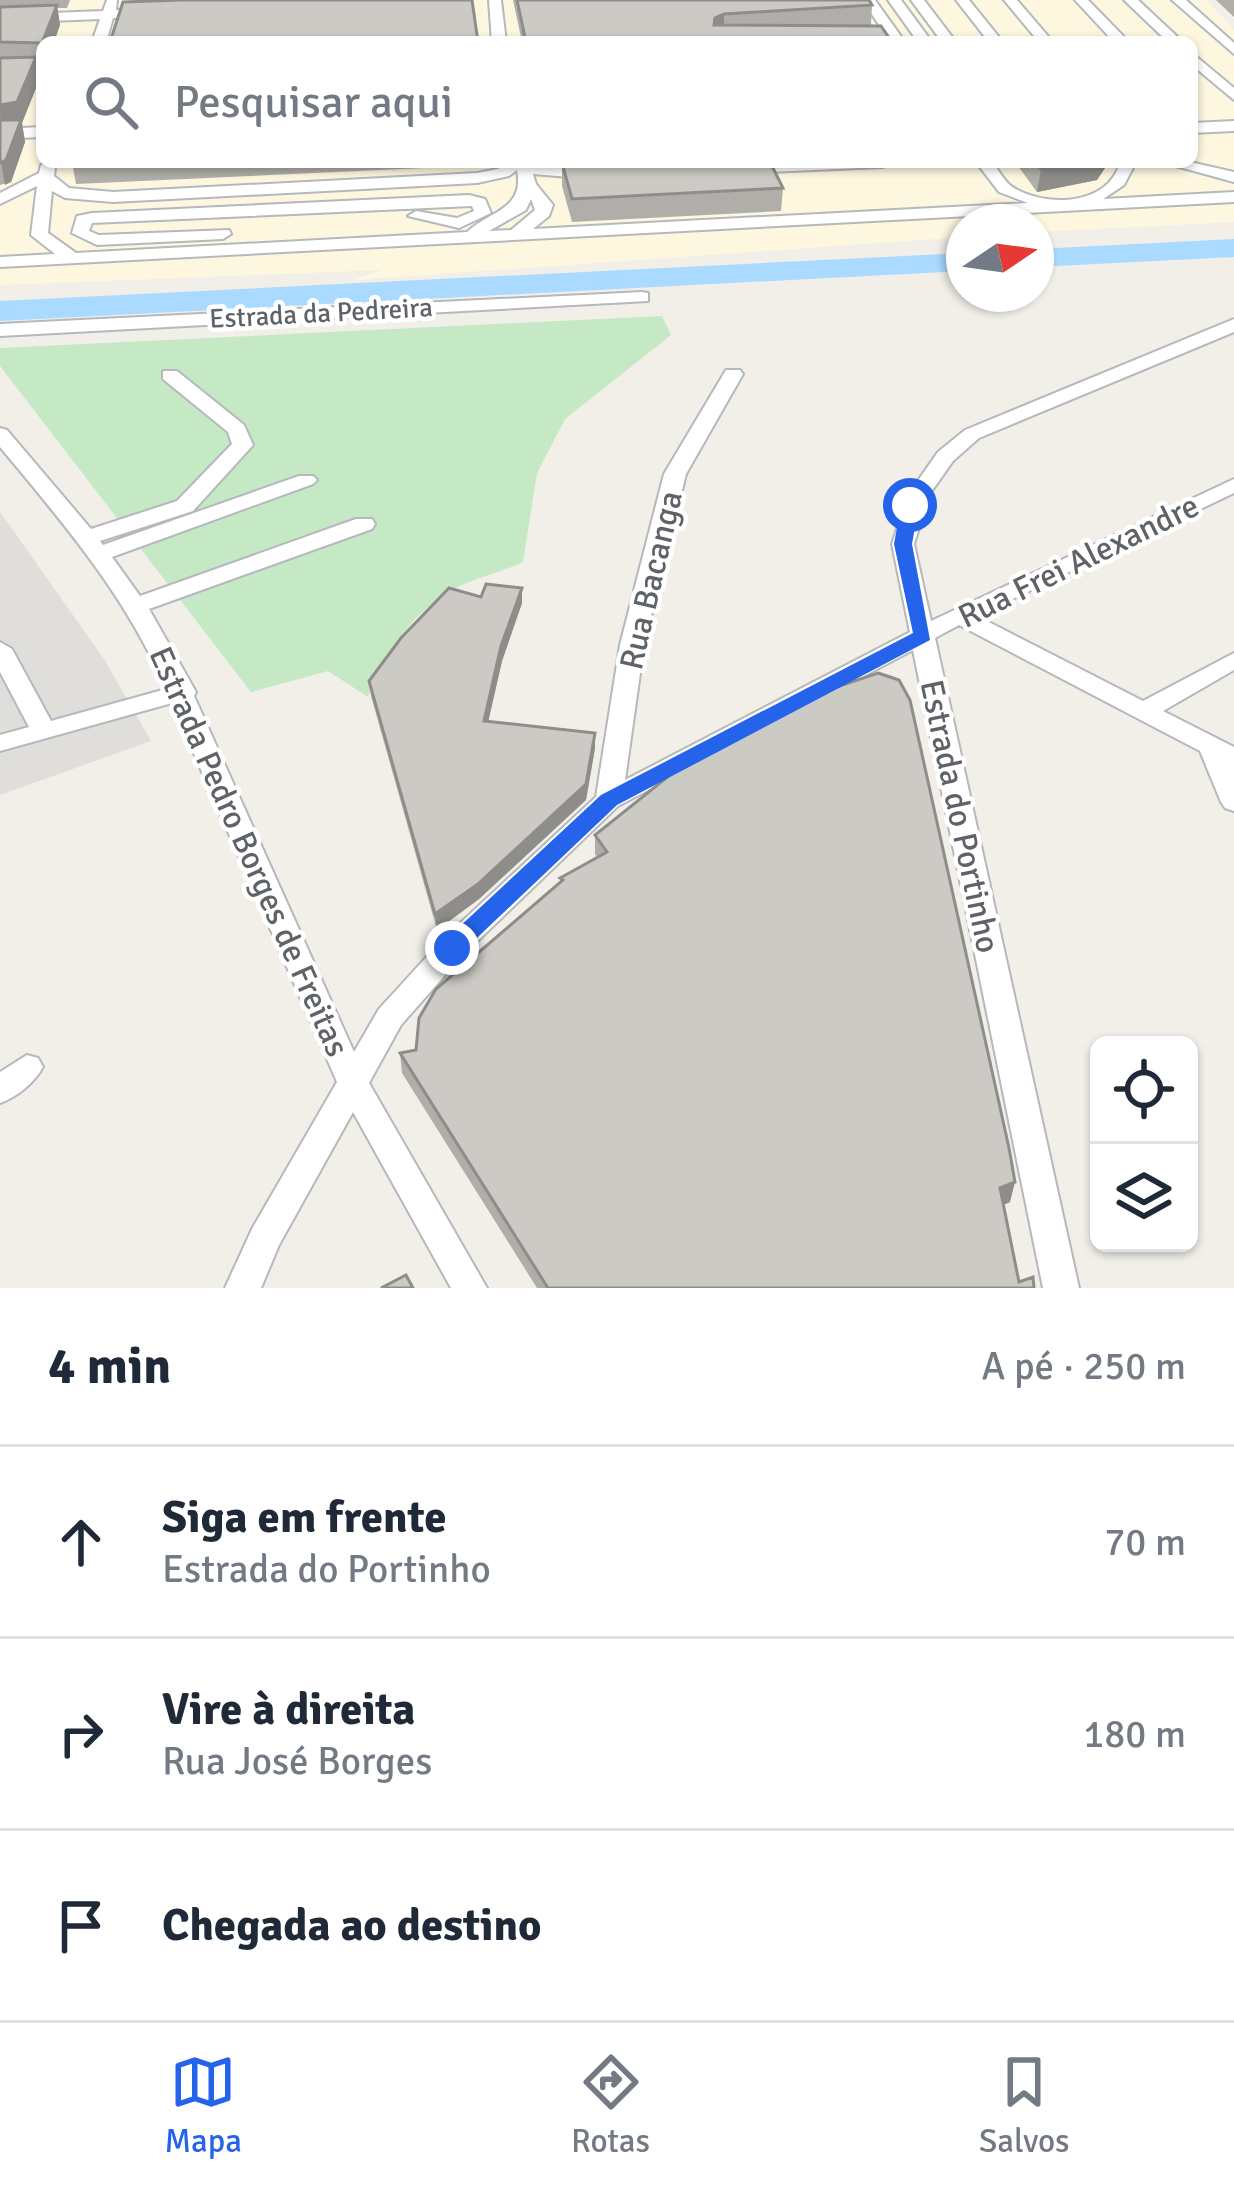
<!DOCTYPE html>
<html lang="pt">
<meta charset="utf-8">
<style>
:root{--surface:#fff;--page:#f2f2f3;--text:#1f2937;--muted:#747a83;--line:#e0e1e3;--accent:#2563eb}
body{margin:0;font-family:Signika,sans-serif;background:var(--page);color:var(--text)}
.controls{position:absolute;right:36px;bottom:36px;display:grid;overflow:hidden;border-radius:18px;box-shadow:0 3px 9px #0004}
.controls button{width:108px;height:108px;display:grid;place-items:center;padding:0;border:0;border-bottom:3px solid var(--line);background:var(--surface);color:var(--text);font:60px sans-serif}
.compass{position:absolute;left:946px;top:204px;width:108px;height:108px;border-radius:50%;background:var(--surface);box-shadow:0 3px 9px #0004;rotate:77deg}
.stop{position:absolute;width:36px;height:36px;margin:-27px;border:9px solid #2563eb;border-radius:50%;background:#fff}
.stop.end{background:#2563eb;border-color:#fff;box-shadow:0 3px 12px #0008}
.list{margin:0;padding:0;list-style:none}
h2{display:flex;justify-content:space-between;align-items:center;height:156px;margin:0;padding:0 48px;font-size:51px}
h2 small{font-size:39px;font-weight:400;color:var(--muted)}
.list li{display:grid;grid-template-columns:78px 1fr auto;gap:36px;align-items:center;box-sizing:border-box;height:192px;padding:0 48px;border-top:3px solid var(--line)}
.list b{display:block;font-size:45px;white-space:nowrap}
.list p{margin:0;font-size:39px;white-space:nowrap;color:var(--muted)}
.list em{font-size:39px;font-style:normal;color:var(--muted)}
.icon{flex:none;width:66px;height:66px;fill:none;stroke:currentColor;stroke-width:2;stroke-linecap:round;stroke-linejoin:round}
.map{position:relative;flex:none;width:1234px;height:1288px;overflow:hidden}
.search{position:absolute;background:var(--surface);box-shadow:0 3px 9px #0004;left:36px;right:36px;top:36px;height:132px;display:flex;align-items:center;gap:30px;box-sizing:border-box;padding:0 42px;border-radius:18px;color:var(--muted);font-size:45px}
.sheet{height:732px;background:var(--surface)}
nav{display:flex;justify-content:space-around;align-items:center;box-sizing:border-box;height:168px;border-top:3px solid var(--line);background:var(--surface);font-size:33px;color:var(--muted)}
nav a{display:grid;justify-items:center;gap:6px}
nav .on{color:var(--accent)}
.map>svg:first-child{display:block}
.commercial{fill:#fef7e0;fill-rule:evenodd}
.industrial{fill:#e0deda}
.green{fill:#c5e8c5}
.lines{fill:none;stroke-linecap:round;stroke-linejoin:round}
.river{fill:#aadaff;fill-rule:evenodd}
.minor-casing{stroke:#b5b8bc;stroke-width:4}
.minor{fill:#fff;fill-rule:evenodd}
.wall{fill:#afaea9}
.shaded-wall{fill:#8f8d8a}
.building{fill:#cccac5;stroke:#8f8d8a;stroke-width:3}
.route{fill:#2563eb}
.labels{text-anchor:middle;stroke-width:9;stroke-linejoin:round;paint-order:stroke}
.far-street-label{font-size:27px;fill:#5f6368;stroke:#fff}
.street-label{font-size:33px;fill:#5f6368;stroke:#fff}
</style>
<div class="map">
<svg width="1234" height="1288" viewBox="0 0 1234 1288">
<rect width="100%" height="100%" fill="#f1efe8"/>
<path class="commercial" d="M0 0H1207L1234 30V222L1036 232V222H964V237L354 280 383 270 0 285ZM42 42H1192V162H42Z"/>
<path class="industrial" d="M0 512 104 659 151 741 0 795Z"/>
<path class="green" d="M662 316 671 335 565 419 537 473 523 562C500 573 472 578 450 591 411 614 384 655 368 697L328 671 251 692 0 366V348Z"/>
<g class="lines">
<path class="river" d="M1234 239V257L1036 267V249Z
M964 253V271L0 321V301Z"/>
<defs>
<path id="minor" d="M107 0H117L116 10 147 9 154 13 147 17 113 18 106 42H92L100 19 0 23V15L103 11Z
M489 0H501L506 42H492Z
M862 0H875L905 42H891Z
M888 0H901L932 42H918Z
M911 0H924L956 42H942Z
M956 0H969L1003 42H989Z
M1004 0H1017L1053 42H1039Z
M1075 0H1088L1129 42H1114Z
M1124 0H1138L1183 42H1168Z
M1172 0H1186L1234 43V54Z
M1192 53 1234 88V100L1192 65Z
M1234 121V131L1192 133V123Z
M42 127V137L0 139V129Z
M508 162 593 169 601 174 593 179 533 174 536 184 553 205 549 216 533 229 1028 203 999 192 976 162H992C998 169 1004 181 1011 186 1043 208 1109 207 1120 162H1136L1124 185 1103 199 1234 192V202L0 267V257L55 254 31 235 37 186 0 204V193L39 173 41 165 47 163 55 168 54 176 69 188 113 192 477 173 498 169ZM517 170C525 210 489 211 467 232L76 253 48 233 52 191 65 198 113 202 477 183 509 176ZM531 199 535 210 511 230 489 231 526 210Z
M772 162H891L883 167 742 173 734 168 742 163Z
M1161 162H1190L1234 172V182Z
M469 195 485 199 491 213 459 228 408 216 416 211 457 218 474 211 472 206 92 223 89 231 99 235 229 230 231 234 223 239 97 245 72 233 77 216 92 213Z
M642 292 648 293V301L0 336V324Z
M1234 319V332L979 438 953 461 929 495 914 544 931 621 1234 479V493L977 616 1143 701 1234 653V670L1163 711 1234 747V811L1225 808 1221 802 1200 751 959 625 935 638 1079 1288H1043L913 650 618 806 462 956 401 1025 369 1083 487 1288H451L353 1112 279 1245 261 1288H225L252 1229 337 1082 172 703 0 751V735L29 727 0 672V642L12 649 51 721 166 689C126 596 64 524 0 447V428L7 430 91 529 177 501 232 444 228 432 163 379V371H177L244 425 253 445 193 511 100 541 103 545 299 476H313L317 480 313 484 112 557 140 596 356 519H372L375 524 372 529 149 609 196 692 194 696 354 1052 379 1009 442 940 596 797 620 645 664 474 726 370H740L743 374 686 474 644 645 625 780 910 632 892 544 908 495 938 452 965 430Z
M27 1055 38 1058 43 1067C34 1083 17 1097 0 1103V1072Z"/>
</defs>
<use href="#minor" class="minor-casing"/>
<use href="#minor" class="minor"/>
</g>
<path class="wall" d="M0 0H70L67 8H57L60 25 54 42H42V63H37L40 78 22 123 25 142 11 182 0 185Z
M513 0H869L872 5 871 25 892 42H522Z
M1216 0H1234V17Z
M72 162H489L490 165 76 184Z
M1015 162H1109L1097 180 1037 192Z
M562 163 783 188 781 211 572 222 562 186Z
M481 597 522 603 502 661 488 721 595 733V748L586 800 479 899 437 930 371 696 369 681Z
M595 835 1010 1202 1004 1205 1019 1282 1034 1288H537L402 1073 400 1053 416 1050 560 883V878L597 857 595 854Z"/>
<path class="shaded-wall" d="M57 5 60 25 54 42H42Z
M724 14V34L715 38V18Z
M36 57 40 78 22 123 25 142 11 182 5 185 1 162 0 105Z
M1077 162H1109L1097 180 1037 192 1041 169Z
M522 588V603L502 661 485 736 484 721 501 646Z
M595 733V748L586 800 479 899 437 930 435 914Z
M1015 1182 1010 1202 996 1208 1000 1188Z"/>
<path class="building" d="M182 0H472L478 42H110L123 2Z
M517 0H869L872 5 724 14 715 18 714 25 881 26 892 42H526Z
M57 5 42 43 0 42V7Z
M36 57 17 102 0 105V58Z
M0 120H21L6 160 0 163Z
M587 162H770L783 188 572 199 562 163Z
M1035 162H1077L1041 169Z
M486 584 522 588 501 646 484 721 595 733 586 784 478 884 435 914 369 681 401 638 449 588 481 597Z
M878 673 899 680 910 700 1009 1148 1015 1182 1000 1188 1019 1282 1033 1277 1034 1288H548L400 1053 416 1050 419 1018 436 989 563 880 560 878 607 852 595 835 690 759 804 698Z
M406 1275 413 1288H381Z"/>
<path class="route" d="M910 500 919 505 912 544 930 640 617 805 460 954H443V942L601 795 913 633 894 544 901 505Z"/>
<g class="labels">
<g class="far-street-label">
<text transform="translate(321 313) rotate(-3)" y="9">Estrada da Pedreira</text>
</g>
<g class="street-label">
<text transform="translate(1078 560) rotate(-26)" y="12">Rua Frei Alexandre</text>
<text transform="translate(650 580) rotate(-77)" y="12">Rua Bacanga</text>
<text transform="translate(961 816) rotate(78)" y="12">Estrada do Portinho</text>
<text transform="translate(250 851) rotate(66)" y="12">Estrada Pedro Borges de Freitas</text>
</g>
</g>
</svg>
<div class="controls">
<button><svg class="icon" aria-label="locate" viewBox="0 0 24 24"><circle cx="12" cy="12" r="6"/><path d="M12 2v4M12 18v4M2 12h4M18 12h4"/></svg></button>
<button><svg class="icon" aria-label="layers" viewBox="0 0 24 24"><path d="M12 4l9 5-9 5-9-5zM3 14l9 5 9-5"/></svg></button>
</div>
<svg class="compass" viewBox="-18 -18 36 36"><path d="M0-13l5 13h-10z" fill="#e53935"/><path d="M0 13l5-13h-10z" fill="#747a83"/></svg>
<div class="stop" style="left:910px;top:505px"></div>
<div class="stop end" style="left:452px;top:948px"></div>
<div class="search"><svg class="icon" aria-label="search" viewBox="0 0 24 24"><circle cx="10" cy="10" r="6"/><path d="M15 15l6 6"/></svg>Pesquisar aqui</div>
</div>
<section class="sheet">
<h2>4 min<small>A pé · 250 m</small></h2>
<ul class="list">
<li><svg class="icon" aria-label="ahead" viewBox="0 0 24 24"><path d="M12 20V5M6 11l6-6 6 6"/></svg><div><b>Siga em frente</b><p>Estrada do Portinho</p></div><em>70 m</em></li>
<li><svg class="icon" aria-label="right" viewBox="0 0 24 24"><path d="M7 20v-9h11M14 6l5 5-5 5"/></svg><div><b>Vire à direita</b><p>Rua José Borges</p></div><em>180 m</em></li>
<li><svg class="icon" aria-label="arrive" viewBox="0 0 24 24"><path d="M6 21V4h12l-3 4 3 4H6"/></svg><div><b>Chegada ao destino</b></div></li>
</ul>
</section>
<nav>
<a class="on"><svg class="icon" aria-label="map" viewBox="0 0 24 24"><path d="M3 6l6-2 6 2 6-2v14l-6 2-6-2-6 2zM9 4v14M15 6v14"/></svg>Mapa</a>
<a><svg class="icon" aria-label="directions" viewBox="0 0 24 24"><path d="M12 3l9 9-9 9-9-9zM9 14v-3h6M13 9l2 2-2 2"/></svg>Rotas</a>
<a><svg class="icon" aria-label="saved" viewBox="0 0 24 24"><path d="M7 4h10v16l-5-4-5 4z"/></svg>Salvos</a>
</nav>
